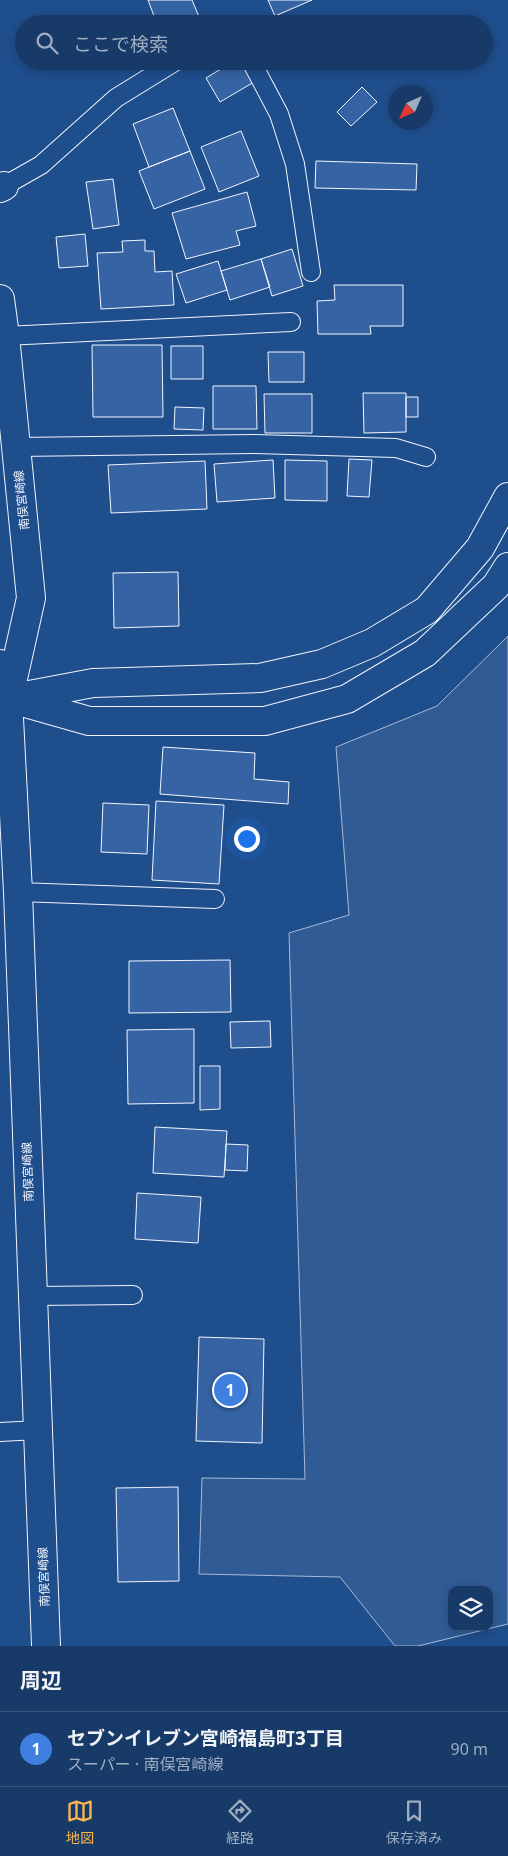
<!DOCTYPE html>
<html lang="ja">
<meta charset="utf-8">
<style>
:root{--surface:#173a69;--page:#244571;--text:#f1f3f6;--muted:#9eadc0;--line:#36547d;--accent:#ffb74d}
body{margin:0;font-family:"Noto Sans","Noto Sans JP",sans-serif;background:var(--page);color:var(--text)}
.controls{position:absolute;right:15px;bottom:15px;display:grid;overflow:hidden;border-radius:10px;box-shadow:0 2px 8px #0003}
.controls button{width:45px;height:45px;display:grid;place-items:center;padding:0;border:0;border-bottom:1px solid var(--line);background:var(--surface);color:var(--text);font:25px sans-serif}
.compass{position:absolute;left:388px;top:85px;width:45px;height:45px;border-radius:50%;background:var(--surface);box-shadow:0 2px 8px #0003;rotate:225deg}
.you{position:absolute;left:246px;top:838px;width:18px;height:18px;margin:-12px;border:4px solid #fff;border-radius:50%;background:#1a73e8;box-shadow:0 0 0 8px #1a73e833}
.badge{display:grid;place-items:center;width:32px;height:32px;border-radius:50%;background:var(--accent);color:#fff;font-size:16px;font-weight:700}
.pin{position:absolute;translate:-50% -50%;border:2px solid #fff;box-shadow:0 1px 5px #0006}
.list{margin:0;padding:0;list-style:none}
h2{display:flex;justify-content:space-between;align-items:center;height:65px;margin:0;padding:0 20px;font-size:21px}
h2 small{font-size:16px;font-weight:400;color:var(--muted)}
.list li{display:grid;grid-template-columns:32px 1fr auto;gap:15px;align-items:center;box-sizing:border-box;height:75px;padding:0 20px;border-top:1px solid var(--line)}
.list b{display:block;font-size:19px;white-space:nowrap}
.list p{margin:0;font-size:16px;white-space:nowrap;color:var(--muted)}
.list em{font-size:16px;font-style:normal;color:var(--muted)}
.icon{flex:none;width:28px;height:28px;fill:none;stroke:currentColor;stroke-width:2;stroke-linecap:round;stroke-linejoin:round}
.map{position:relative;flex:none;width:508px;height:1646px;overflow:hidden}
.search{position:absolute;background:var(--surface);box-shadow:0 2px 8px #0003;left:15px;right:15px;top:15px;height:55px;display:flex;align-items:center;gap:12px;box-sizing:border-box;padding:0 18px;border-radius:28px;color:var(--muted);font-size:19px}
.sheet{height:140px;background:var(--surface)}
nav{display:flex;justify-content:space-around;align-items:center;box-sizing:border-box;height:70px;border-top:1px solid var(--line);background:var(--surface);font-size:14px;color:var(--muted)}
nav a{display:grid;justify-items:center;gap:2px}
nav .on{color:var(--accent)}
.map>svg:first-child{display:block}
.built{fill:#305b95;stroke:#a8bbd7;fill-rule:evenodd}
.building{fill:#3563a3;stroke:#f2f6ff}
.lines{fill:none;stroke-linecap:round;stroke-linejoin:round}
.service-casing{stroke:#f2f6ff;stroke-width:20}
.minor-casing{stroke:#f2f6ff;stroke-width:30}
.primary-casing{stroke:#f2f6ff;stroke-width:30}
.trunk-casing{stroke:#f2f6ff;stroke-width:30}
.service{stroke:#1f4e8c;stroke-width:18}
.minor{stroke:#1f4e8c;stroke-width:28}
.primary{stroke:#1f4e8c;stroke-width:28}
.trunk{stroke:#1f4e8c;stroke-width:28}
.labels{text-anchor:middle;stroke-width:4;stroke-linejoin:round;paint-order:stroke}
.street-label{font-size:12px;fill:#f2f6ff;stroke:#1f4e8c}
</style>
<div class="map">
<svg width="508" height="1646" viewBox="0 0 508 1646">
<rect width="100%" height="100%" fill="#1f4e8c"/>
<path class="built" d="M508 636V1624L418 1646H395L340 1577 199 1574 202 1478 305 1479 289 933 349 915 336 747 437 706ZM452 1590H489V1627H452Z"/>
<path class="building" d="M148 0H192L202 24H157Z
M268 0H312L275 16Z
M234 61H242L254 82 220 102 206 78Z
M362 87 377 102 351 126 337 112Z
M173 108 190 151 149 167 133 124Z
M241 131 259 176 219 192 201 147Z
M190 151 205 189 154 209 139 171Z
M316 161 417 164 416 190 315 188Z
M113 179 119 225 93 229 86 182Z
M247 192 256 226 236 231 240 245 186 259 172 213Z
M85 234 88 266 59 268 56 237Z
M145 240V251H154L155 272 172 271 174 305 101 309 97 253 123 252 122 241Z
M292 249 303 286 272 296 261 259Z
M261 259 270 287 230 300 221 271Z
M218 261 227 290 186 303 176 274Z
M334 285H403V326H370L371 334H318L317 301 335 300Z
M92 345H162L163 417H93Z
M171 346H203V379H171Z
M268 352H304V382H269Z
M213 386H256L257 429H213Z
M363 393H406V432L364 433Z
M264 394H312V433H265Z
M406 397H418V417H406Z
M175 407 204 408 203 430 174 429Z
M349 459 372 460 369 497 347 496Z
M273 460 275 498 217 502 214 464Z
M285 460 327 461V501L285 500Z
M205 461 207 509 111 513 108 465Z
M178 572 179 626 114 628 113 573Z
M163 747 255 753 254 779 289 782 288 804 160 794Z
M156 801 224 805 219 884 152 880Z
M103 803 149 805 147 854 101 852Z
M230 960 231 1012 129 1013V961Z
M270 1021 271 1047 231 1048 230 1022Z
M194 1029V1103L128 1104 127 1030Z
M200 1066H220V1109L200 1110Z
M155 1127 227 1131 224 1177 153 1173Z
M226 1144 248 1145 247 1171 225 1170Z
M137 1193 201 1197 198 1243 135 1239Z
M199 1337 264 1339 262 1443 196 1441Z
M178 1487 179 1581 118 1582 116 1488Z"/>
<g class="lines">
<defs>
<path id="service" d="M251 61 279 114 295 164 311 272
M4 186 41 165 116 98 176 61
M5 336 291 322
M16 447 254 444 396 448 426 457
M18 892 215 899
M33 1296 133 1295
M0 1432 38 1430"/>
<path id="minor" d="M0 188 4 186"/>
<path id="primary" d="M0 299 5 336 31 598 10 692
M0 664 8 699 18 892 46 1646"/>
<path id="trunk" d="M8 699 93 683 260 678 322 664 372 643 427 610 480 548 508 497
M15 700 89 721H265L347 699 425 653 496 586 508 567"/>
</defs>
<use href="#service" class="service-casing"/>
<use href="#minor" class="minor-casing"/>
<use href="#primary" class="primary-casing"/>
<use href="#trunk" class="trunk-casing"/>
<use href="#service" class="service"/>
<use href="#minor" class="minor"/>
<use href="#primary" class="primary"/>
<use href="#trunk" class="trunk"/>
</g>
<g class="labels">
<g class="street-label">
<text transform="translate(22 500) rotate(-96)" y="4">南俣宮崎線</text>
<text transform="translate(28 1172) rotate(-92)" y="4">南俣宮崎線</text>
<text transform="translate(44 1577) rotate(-92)" y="4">南俣宮崎線</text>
</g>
</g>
</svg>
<div class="controls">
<button><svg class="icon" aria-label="layers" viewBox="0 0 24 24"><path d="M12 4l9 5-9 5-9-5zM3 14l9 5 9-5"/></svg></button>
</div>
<svg class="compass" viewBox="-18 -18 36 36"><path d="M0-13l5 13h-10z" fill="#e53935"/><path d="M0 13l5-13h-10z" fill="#9eadc0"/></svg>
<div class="you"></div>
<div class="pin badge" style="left:230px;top:1390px;background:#3f7fe0">1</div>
<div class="search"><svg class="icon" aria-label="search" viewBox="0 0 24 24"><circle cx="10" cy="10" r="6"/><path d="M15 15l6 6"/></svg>ここで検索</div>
</div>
<section class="sheet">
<h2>周辺<small></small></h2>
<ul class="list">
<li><span class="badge" style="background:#3f7fe0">1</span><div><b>セブンイレブン宮崎福島町3丁目</b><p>スーパー · 南俣宮崎線</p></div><em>90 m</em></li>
</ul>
</section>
<nav>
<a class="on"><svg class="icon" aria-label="map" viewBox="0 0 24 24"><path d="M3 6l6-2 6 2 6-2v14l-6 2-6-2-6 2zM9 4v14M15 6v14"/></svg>地図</a>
<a><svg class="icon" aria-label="directions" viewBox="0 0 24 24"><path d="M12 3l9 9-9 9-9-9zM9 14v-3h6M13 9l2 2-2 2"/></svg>経路</a>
<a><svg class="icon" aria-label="saved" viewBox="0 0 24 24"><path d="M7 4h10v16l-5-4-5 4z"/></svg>保存済み</a>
</nav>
